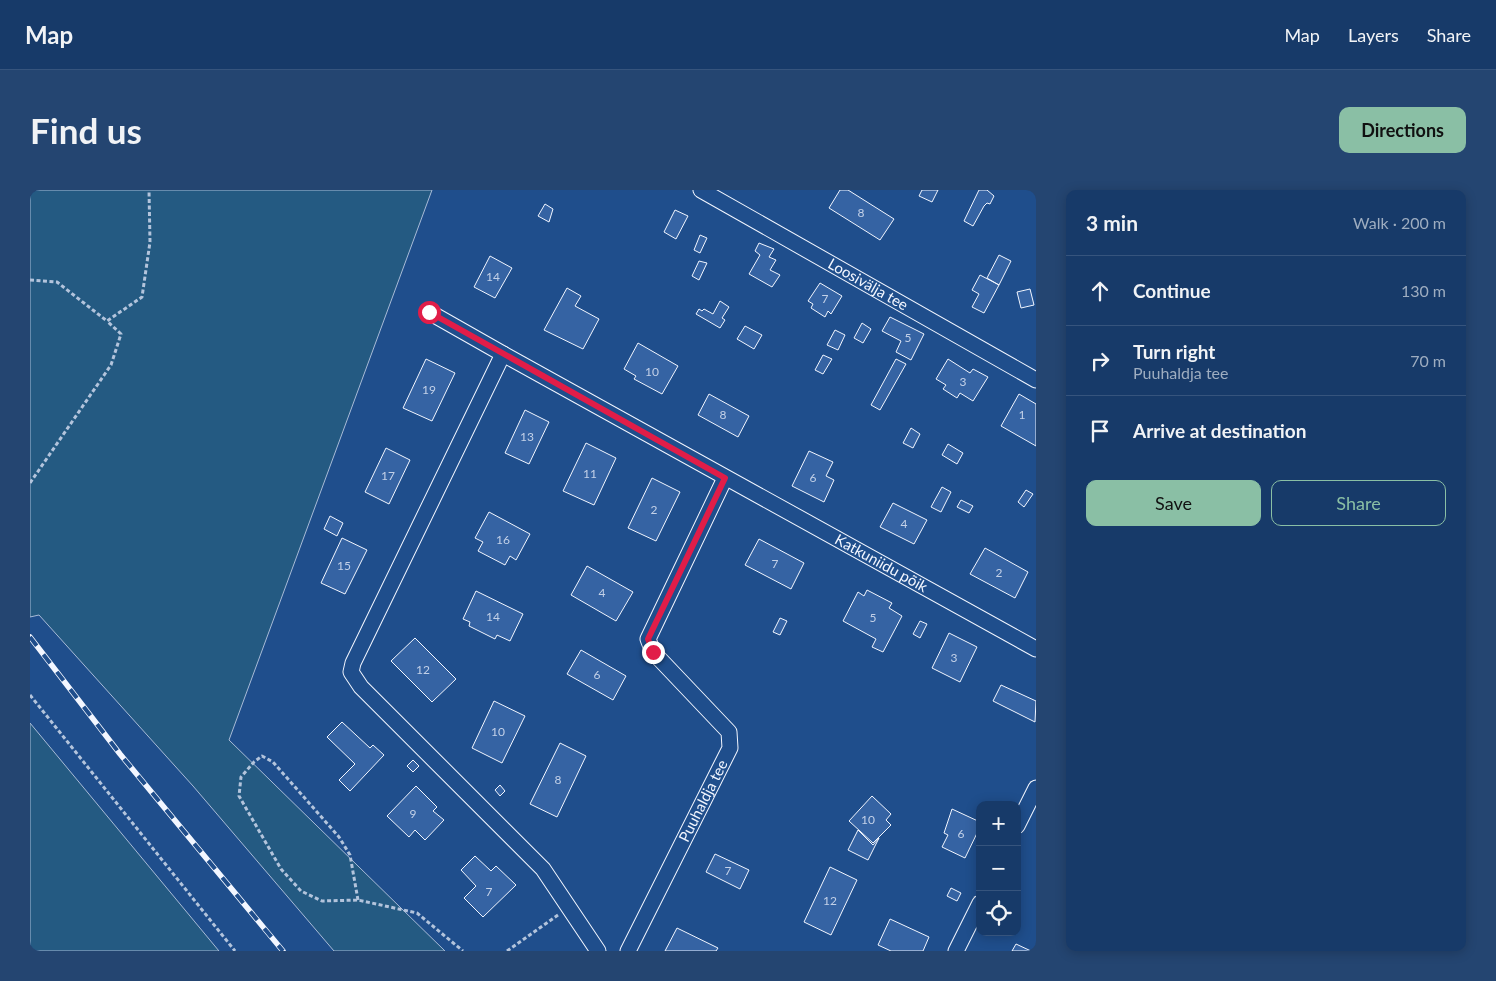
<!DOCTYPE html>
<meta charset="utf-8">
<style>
:root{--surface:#173a69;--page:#244571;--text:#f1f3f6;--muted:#9eadc0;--line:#36547d;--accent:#8abfa5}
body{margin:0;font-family:Lato,sans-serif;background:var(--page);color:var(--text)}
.controls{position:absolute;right:15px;bottom:15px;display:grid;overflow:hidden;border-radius:10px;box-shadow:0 2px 12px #0003}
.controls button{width:45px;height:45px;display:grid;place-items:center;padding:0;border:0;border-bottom:1px solid var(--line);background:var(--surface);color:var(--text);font:25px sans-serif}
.stop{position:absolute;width:15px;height:15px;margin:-11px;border:4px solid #e11d48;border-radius:50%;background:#fff}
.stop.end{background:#e11d48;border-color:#fff;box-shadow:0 1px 5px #0008}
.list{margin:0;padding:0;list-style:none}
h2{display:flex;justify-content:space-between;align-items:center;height:65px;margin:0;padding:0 20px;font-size:21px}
h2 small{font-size:16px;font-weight:400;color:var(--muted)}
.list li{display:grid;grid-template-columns:32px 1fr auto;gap:15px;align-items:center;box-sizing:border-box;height:70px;padding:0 20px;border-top:1px solid var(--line)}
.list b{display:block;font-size:19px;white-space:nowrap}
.list p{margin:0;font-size:16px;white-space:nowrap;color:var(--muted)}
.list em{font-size:16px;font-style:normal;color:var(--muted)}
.actions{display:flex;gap:10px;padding:15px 20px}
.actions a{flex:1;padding:11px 0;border:1px solid var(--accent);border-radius:10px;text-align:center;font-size:18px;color:var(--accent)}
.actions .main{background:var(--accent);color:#111}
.icon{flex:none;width:28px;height:28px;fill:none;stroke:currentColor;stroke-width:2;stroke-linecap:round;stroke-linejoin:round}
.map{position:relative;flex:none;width:1006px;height:761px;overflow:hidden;border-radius:10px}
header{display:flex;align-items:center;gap:30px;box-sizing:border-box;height:70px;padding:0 25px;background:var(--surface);border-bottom:1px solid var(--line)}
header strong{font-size:24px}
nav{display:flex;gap:28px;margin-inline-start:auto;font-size:18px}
.intro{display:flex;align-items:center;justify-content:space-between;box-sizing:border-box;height:120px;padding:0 30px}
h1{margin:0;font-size:35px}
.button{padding:12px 22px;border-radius:10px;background:var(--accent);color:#111;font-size:18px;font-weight:700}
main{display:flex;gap:30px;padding:0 30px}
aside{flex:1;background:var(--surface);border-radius:10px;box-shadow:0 2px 12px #0003}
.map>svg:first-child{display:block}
.green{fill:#245a82;stroke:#a8bbd7}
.building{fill:#3563a3;stroke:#f2f6ff}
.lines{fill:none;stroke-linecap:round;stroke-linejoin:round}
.minor-casing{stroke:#f2f6ff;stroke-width:17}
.path{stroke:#b3c4dc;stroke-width:3;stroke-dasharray:4 2.5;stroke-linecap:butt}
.minor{stroke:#1f4e8c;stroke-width:15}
.rail-casing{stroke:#f2f6ff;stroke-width:5.5}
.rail{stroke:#1f4e8c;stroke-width:4;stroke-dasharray:11;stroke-linecap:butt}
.route{stroke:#e11d48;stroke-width:6}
.labels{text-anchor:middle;stroke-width:4;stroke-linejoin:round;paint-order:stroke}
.number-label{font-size:12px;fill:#c3d1e8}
.street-label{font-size:15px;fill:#f2f6ff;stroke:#1f4e8c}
</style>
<header>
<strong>Map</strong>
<nav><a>Map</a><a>Layers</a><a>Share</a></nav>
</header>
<div class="intro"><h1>Find us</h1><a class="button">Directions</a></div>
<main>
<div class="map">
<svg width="1006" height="761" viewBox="0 0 1006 761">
<rect width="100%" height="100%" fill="#1f4e8c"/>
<path class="green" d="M0 0H402L199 550 415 761H304L163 596 9 425 0 427Z
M0 533 189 761H0Z"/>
<path class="building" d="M810 0H818L864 29 850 50 799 18Z
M892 0H908L902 12 889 6Z
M949 0H957L964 6 960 14 957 13 954 16 943 36 934 31Z
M515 14 523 19 519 32 508 26Z
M645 20 658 26 646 49 634 42Z
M670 45 677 48 670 63 664 60Z
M729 53 744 59 739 67 746 70 740 80 750 85 742 97 719 84 730 65 725 61Z
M969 65 981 71 969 95 957 88Z
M460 66 482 78 465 108 444 97Z
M669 71 677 73 669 90 662 86Z
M950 85 969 95 954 123 942 117 949 104 942 100Z
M790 93 812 106 801 124 798 121 795 127 781 118 783 114 778 111Z
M537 98 551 106 545 116 569 129 553 159 514 140Z
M1000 99 1004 115 991 118 987 102Z
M690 111 699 117 692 128 695 130 690 138 666 124 669 119 672 121 674 119 683 124Z
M860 127 894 144 881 170 866 162 871 151 852 141Z
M832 133 841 139 833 153 824 148Z
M715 136 732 145 724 159 707 149Z
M805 140 815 145 808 160 797 155Z
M608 153 648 176 632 204 604 189 606 186 594 179Z
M793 165 802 169 793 184 785 180Z
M396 169 425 183 402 231 373 218Z
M866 169 876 174 850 220 841 215Z
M918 169 940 183 943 179 958 187 943 211 930 203 927 208 913 199 916 195 906 189Z
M679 204 719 226 708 247 668 225Z
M989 204 1006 214V256L971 236Z
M495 220 519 232 499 274 475 263Z
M881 238 890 244 883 258 873 253Z
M556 253 586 268 564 315 533 301Z
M918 254 933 263 927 274 912 265Z
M356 258 380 270 359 314 335 302Z
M779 261 803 272 796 286 804 290 794 312 762 296Z
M622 288 650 302 626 351 598 338Z
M912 297 921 302 911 322 901 317Z
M996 300 1003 304 994 317 988 312Z
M931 310 943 316 939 323 927 317Z
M863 313 897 330 884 354 850 337Z
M459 322 500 344 486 370 480 366 475 375 448 361 453 352 445 348Z
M300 326 313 333 307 346 294 339Z
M312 348 337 360 315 404 291 393Z
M729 349 774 373 761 399 715 375Z
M955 358 998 382 985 408 940 384Z
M557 376 603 402 586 431 541 405Z
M837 400 862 413 859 418 872 426 853 462 842 457 846 449 813 431 828 402 834 406Z
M446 401 493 424 480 451 467 445 465 449 439 436 440 432 433 429Z
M750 428 757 431 750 445 743 442Z
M890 431 897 434 890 448 883 444Z
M919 443 947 457 930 492 902 478Z
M385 448 426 489 402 512 361 471Z
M551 460 596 486 583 510 537 484Z
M971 495 1006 511 1005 532 963 511Z
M464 511 495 526 472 573 442 558Z
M312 532 340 558 343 555 354 565 320 601 309 590 325 574 297 547Z
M530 553 556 566 527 627 500 614Z
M383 570 389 576 383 582 377 576Z
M470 595 475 601 470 606 465 600Z
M386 596 407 617 403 621 414 630 395 650 385 640 379 647 357 626Z
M842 606 861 624 856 630 861 635 843 653 819 631Z
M922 619 950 632V637L935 668 912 657 918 645 914 643Z
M828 640 843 655 849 648 838 670 818 660Z
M685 664 719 680 710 699 676 682Z
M445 666 461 681 466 676 486 695 453 727 434 708 446 696 431 680Z
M800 677 827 690 801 745 774 732Z
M921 698 931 703 927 711 917 706Z
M860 729 899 747 893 761H861L848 755Z
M647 738 688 758 686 761H635Z
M986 754 1001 761H982Z"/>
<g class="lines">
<defs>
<g id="minor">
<path id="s1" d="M671 0 1006 190"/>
<path d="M399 122 473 164"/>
<path d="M987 636 1006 598"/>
<path id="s2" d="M568 761 513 679 331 497 321 482 323 473 473 164 1006 459"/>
<path id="s3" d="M598 761 700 558 699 542 623 462 618 449 695 288"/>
<path d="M926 761 950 713"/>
</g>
</defs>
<use href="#minor" class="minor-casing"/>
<path class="path" d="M0 90 27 92 77 131 112 107 120 52 119 0
M0 293 81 175 91 144 77 131
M0 505 205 761
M328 710 320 665 309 647 243 572 232 566 224 572 211 587 209 606 251 679 271 701 292 711 328 710 387 723 433 761
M477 761 528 725"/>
<use href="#minor" class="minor"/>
<defs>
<path id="rail" d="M0 447 90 564 253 761"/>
</defs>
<use href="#rail" class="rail-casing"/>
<use href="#rail" class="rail"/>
</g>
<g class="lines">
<path class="route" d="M399 122 695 288 618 449 623 462"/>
</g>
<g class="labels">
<g class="number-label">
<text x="831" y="27">8</text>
<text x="463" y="91">14</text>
<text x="795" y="113">7</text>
<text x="878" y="152">5</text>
<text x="622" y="186">10</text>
<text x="933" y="196">3</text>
<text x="399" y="204">19</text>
<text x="693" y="229">8</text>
<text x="992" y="229">1</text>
<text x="497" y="251">13</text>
<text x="560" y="288">11</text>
<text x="358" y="290">17</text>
<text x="783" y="292">6</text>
<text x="624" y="324">2</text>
<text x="874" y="338">4</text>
<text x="473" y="354">16</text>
<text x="745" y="378">7</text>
<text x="314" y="380">15</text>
<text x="969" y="387">2</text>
<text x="572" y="407">4</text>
<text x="463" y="431">14</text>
<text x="843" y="432">5</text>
<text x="924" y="472">3</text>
<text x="393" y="484">12</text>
<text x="567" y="489">6</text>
<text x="468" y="546">10</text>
<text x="528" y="594">8</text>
<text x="383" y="628">9</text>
<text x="838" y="634">10</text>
<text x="931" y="648">6</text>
<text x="698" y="685">7</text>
<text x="459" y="706">7</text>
<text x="800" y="715">12</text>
</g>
<g class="street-label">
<text dy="5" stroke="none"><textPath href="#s1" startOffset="192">Loosivälja tee</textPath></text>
<text dy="5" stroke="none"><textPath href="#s2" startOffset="1159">Katkuniidu põik</textPath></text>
<text dy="5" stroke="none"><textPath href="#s3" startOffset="168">Puuhaldja tee</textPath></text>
</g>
</g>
</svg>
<div class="controls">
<button>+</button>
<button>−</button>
<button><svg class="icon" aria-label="locate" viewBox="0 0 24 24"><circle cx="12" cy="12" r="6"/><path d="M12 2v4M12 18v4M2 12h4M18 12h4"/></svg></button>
</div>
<div class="stop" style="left:399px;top:122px"></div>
<div class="stop end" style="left:623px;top:462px"></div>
</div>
<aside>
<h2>3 min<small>Walk · 200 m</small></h2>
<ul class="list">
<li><svg class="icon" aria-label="ahead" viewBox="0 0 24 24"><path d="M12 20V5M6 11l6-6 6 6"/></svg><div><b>Continue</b></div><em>130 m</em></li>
<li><svg class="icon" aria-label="right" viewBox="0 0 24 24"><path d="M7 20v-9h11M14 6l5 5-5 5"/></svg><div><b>Turn right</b><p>Puuhaldja tee</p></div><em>70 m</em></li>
<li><svg class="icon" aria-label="arrive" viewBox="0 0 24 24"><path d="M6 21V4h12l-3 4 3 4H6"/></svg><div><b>Arrive at destination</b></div></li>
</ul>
<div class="actions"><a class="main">Save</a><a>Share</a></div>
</aside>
</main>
